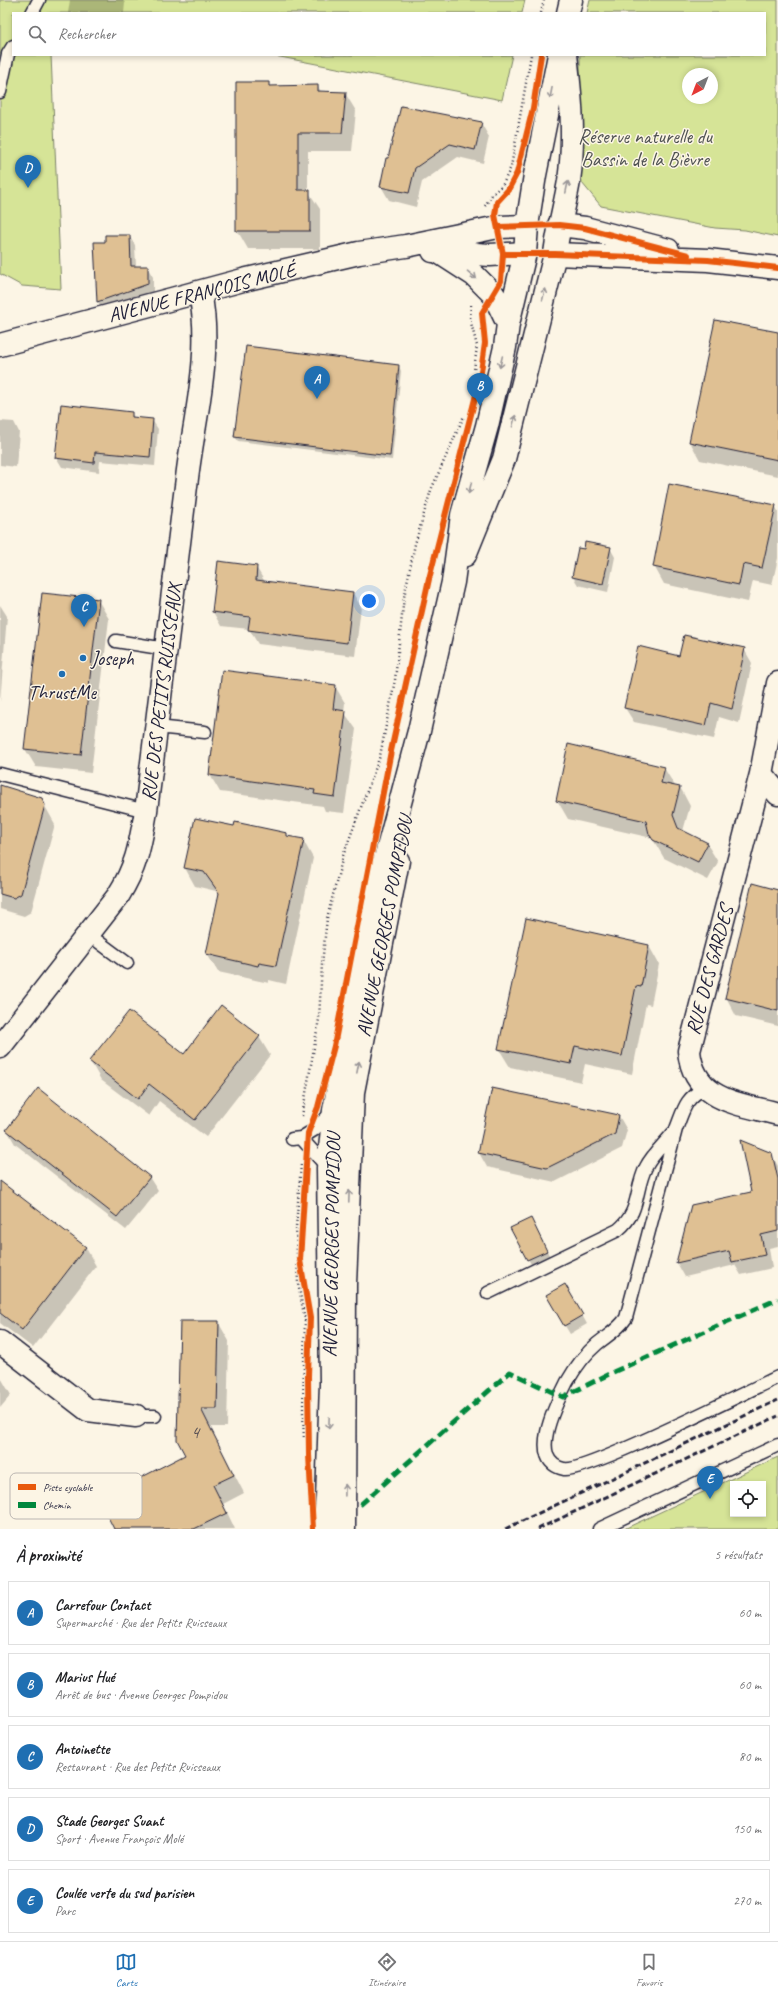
<!DOCTYPE html>
<html lang="fr">
<meta charset="utf-8">
<style>
:root{--surface:#fff;--page:#f2f2f2;--text:#202124;--muted:#757577;--line:#e0e0e0;--accent:#1f6fb2}
body{margin:0;font-family:Caveat,sans-serif;background:var(--page);color:var(--text)}
.controls{position:absolute;right:12px;bottom:12px;display:grid;overflow:hidden;border-radius:0px;box-shadow:0 2px 6px #0003}
.controls button{width:36px;height:36px;display:grid;place-items:center;padding:0;border:0;border-bottom:1px solid var(--line);background:var(--surface);color:var(--text);font:20px sans-serif}
.compass{position:absolute;left:682px;top:68px;width:36px;height:36px;border-radius:50%;background:var(--surface);box-shadow:0 2px 6px #0003;rotate:222deg}
.you{position:absolute;left:369px;top:601px;width:14px;height:14px;margin:-10px;border:3px solid #fff;border-radius:50%;background:#1a73e8;box-shadow:0 0 0 6px #1a73e833}
.badge{display:grid;place-items:center;width:26px;height:26px;border-radius:50%;background:var(--accent);color:#fff;font-size:13px;font-weight:700}
.pin{position:absolute;translate:-50% -33px;filter:drop-shadow(0 1px 2px #0008)}
.pin::after{content:'';position:absolute;top:21px;width:14px;height:12px;background:inherit;clip-path:polygon(0 0,100% 0,50% 100%)}
.list{margin:0;padding:0;list-style:none}
h2{display:flex;justify-content:space-between;align-items:center;height:52px;margin:0;padding:0 16px;font-size:17px}
h2 small{font-size:13px;font-weight:400;color:var(--muted)}
.list li{display:grid;grid-template-columns:26px 1fr auto;gap:12px;align-items:center;box-sizing:border-box;height:64px;margin:0 8px 8px;padding:0 8px;border:1px solid var(--line);border-radius:0px}
.list b{display:block;font-size:15px;white-space:nowrap}
.list p{margin:0;font-size:13px;white-space:nowrap;color:var(--muted)}
.list em{font-size:13px;font-style:normal;color:var(--muted)}
.icon{flex:none;width:22px;height:22px;fill:none;stroke:currentColor;stroke-width:2;stroke-linecap:round;stroke-linejoin:round}
.map{position:relative;flex:none;width:778px;height:1529px;overflow:hidden}
.search{position:absolute;background:var(--surface);box-shadow:0 2px 6px #0003;left:12px;right:12px;top:12px;height:44px;display:flex;align-items:center;gap:10px;box-sizing:border-box;padding:0 14px;border-radius:0px;color:var(--muted);font-size:15px}
.sheet{height:412px;background:var(--surface)}
nav{display:flex;justify-content:space-around;align-items:center;box-sizing:border-box;height:56px;border-top:1px solid var(--line);background:var(--surface);font-size:11px;color:var(--muted)}
nav a{display:grid;justify-items:center;gap:2px}
nav .on{color:var(--accent)}
.map>svg:first-child{display:block}
.green{fill:#d6e497;stroke:#7c8369;fill-rule:evenodd}
.shadow{fill:#0003}
.building{fill:#dfc093;stroke:#22223b}
.lines{fill:none;stroke-linecap:round;stroke-linejoin:round}
.service-casing{stroke:#22223b;stroke-width:15}
.minor-casing{stroke:#22223b;stroke-width:25}
.secondary-casing{stroke:#22223b;stroke-width:25}
.path{stroke:#22223b;stroke-width:2.5;stroke-dasharray:1 3;stroke-linecap:butt}
.service{stroke:#fcf5e5;stroke-width:12}
.minor{stroke:#fcf5e5;stroke-width:22}
.secondary{stroke:#fcf5e5;stroke-width:22}
.rail{stroke:#22223b;stroke-width:3;stroke-dasharray:6 3;stroke-linecap:butt}
.quiet{stroke:#00873e;stroke-width:5;stroke-dasharray:10 5;stroke-linecap:butt}
.cycleway-casing{stroke:#fcf5e5;stroke-width:8}
.cycleway{stroke:#e8590c;stroke-width:6}
.oneway{stroke:#9a9698}
.poi-dot{fill:#1f6fb2;stroke:#fcf5e5;stroke-width:1.5}
.labels{text-anchor:middle;stroke-width:3;stroke-linejoin:round;paint-order:stroke}
.number-label{font-size:18px;fill:#514a51}
.park-label{font-size:20px;fill:#4f5252;stroke:#fcf5e5}
.street-label{font-size:20px;fill:#22223b;stroke:#fcf5e5}
.poi-label{font-size:20px;fill:#22223b;stroke:#fcf5e5;text-anchor:start}
.key{fill:#fcf5e5;stroke:#bbb6b2;stroke-width:1}
.key-label{font-size:11px;fill:#22223b}
</style>
<div class="map">
<svg width="778" height="1529" viewBox="0 0 778 1529">
<rect width="100%" height="100%" fill="#fcf5e5"/>
<filter id="ink" filterUnits="userSpaceOnUse"><feTurbulence type="fractalNoise" baseFrequency=".025" numOctaves="2"/><feDisplacementMap in="SourceGraphic" scale="8" xChannelSelector="R" yChannelSelector="G"/><feConvolveMatrix kernelMatrix="1 2 1 2 8 2 1 2 1" color-interpolation-filters="sRGB"/></filter>
<g filter="url(#ink)">
<path class="green" d="M0 0H525L522 13H13V55H51L61 289 22 286 0 274Z
M590 0H778V237L745 230 715 228 601 206 582 183 580 168V55H765V13H587ZM688 74H712V98H688Z
M270 55H512L502 100Z
M778 1457V1529H624ZM733 1484H763V1514H733Z"/>
<path class="shadow" d="M70 0H123L125 3 124 13H68Z
M268 83 270 87 318 86 321 92 345 93 356 111 352 151H308V191L320 209V249H248L237 230Z
M481 123 489 137 483 163 458 157 422 182 416 207 389 200 381 186Z
M129 236 135 245 136 267H147L153 277V294L103 311 98 302 95 243H106Z
M778 332V476L700 460 690 442Z
M399 366 401 371 392 460 238 441 235 437Z
M131 413 135 419 152 420 158 429 155 466 100 461 99 472 62 467 56 457Z
M0 421 14 422 19 432 16 467 0 465Z
M775 506 778 511V558L772 585 753 581 748 602 664 584 654 566Z
M610 548 615 557 608 592 578 585 573 577 584 550Z
M256 567 265 582 353 593 361 607 355 656 258 644 249 629 221 626 213 612Z
M98 600 109 619 91 773 36 767 25 749Z
M0 605 7 616 0 702Z
M744 649 752 663 739 723 719 717 714 739 634 722 625 708 679 657Z
M223 672 335 686 345 703 344 712 356 729 344 813 325 811 323 806 220 792 210 775Z
M664 768 675 786 680 787 690 806 683 831 707 844 718 862 708 880 664 858 652 838 568 819 557 800Z
M0 791 41 799 55 824 31 912 24 916 0 909Z
M235 827 286 834 288 837 303 840 313 858 286 984 269 980V983L218 972 207 954 220 896 216 891 195 886 185 868Z
M778 891V1026L736 1016 726 997Z
M649 946 659 964 651 1005 646 1004 632 1074 585 1064 581 1082 510 1067 499 1049Z
M259 1037 270 1055 206 1137 159 1101 149 1116 101 1080 90 1061 184 1055Z
M619 1116 627 1130 622 1148 555 1182 487 1167 479 1153Z
M7 1130 149 1177 158 1191 126 1230 15 1144Z
M771 1154 778 1166V1246L769 1248 772 1268 741 1275 735 1265 685 1277 677 1263 692 1206 752 1192Z
M0 1182 86 1248 96 1266 33 1348 0 1323Z
M531 1219 551 1259 533 1268 512 1228Z
M565 1285 587 1324 570 1334 547 1296Z
M218 1322 229 1341 227 1427H210L244 1493 223 1504 235 1529H115L187 1456Z
M0 1376 11 1395 0 1408Z"/>
<path class="building" d="M236 82H269V86L318 85V91L346 92 342 133H298V190H310V231H236Z
M401 106 482 122 475 150 450 144 415 168 409 193 380 187 386 158H388Z
M105 235H130L131 266H148V284L97 302 94 242H105Z
M715 320 778 332V460L689 442Z
M246 346 399 365 390 456 234 437Z
M61 404 132 412V417L153 419 150 457 95 452 94 463 55 458Z
M669 484 776 505 762 568 743 564 739 585 653 567Z
M585 542 611 547 603 584 572 577 578 548 584 549Z
M218 561 257 566 256 580 353 592 347 643 248 630 250 617 212 612Z
M42 593 99 599 81 755 24 749Z
M684 635 745 648 732 709 711 703 706 726 624 708 638 646 679 656Z
M222 670 336 685 333 709 346 711 335 797 314 794 315 790 209 775Z
M568 744 665 767 661 783 680 787 673 815 678 828 708 843 698 862 653 840 649 834 646 821 556 801Z
M0 785 42 798 45 805 21 894 14 898 0 894Z
M195 818 234 826 235 822 287 833V836L304 839 276 966 259 963 258 966 206 954 219 893 204 872 184 868Z
M752 883 778 890V1011L725 998Z
M526 918 649 945 641 987 636 986 622 1056 575 1046 571 1064 498 1049Z
M221 1005 260 1036 195 1120 149 1084 138 1099 89 1061 129 1011 184 1054Z
M38 1088 150 1177 117 1217 6 1130Z
M492 1088 619 1115 615 1134 547 1168 478 1153Z
M740 1140 772 1153 778 1179V1231L761 1235 765 1255 732 1262 729 1251 676 1263 691 1205 751 1192Z
M0 1181 86 1247 22 1330 0 1313Z
M531 1218 547 1251 527 1260 510 1228Z
M565 1284 583 1315 564 1326 546 1295Z
M180 1321H219L217 1409H201L234 1475 213 1485 227 1513 194 1529H114L99 1499 185 1455 177 1440Z"/>
<g class="lines">
<defs>
<path id="service" d="M32 13 39 0
M0 92 8 54 13 46
M116 641 166 649
M157 727 205 732
M0 774 146 811
M88 934 127 963
M705 1088C685 1098 684 1109 676 1129L626 1318C618 1330 608 1335 597 1344 584 1355 575 1368 567 1382 557 1402 526 1461 564 1469 586 1473 747 1391 778 1377
M301 1138 314 1130 333 1111
M292 1139 301 1138 328 1168
M488 1293 618 1230C641 1211 634 1191 646 1167 652 1155 664 1144 673 1133
M136 1416H155
M599 1529 778 1445"/>
<path id="minor" d="M559 225 585 228 668 250
M433 251 490 255 525 253
M555 254 708 260 778 268
M0 345 243 280 359 253 406 246 498 227 527 226
M761 774 778 683
M778 794 761 774 689 1051C694 1101 738 1103 778 1114
M0 1047 118 896C137 866 140 845 146 811 160 700 173 589 187 478 194 418 213 354 200 293
M0 1342 88 1410 136 1416"/>
<path id="secondary" d="M568 13 571 0
M440 253 474 275 494 295 508 324
M465 555 504 459 555 254C558 229 565 205 569 181 575 138 571 97 566 55
M326 1529 331 1384 328 1168 334 1110 374 901 419 731 453 582 462 515 487 426 505 347 508 324 525 253 527 226 535 175 559 55
M344 1529 345 1284 353 1092 398 861"/>
</defs>
<use href="#service" class="service-casing"/>
<use href="#minor" class="minor-casing"/>
<use href="#secondary" class="secondary-casing"/>
<path class="path" d="M541 13 544 0
M485 206 492 195 503 184 511 167 531 55
M471 305 470 319 477 346 474 370
M302 1116 319 1019 322 964 327 918 343 856 380 756 395 680 404 597 415 544 431 490 464 416
M301 1165 296 1227 298 1283 305 1320 303 1411 304 1439"/>
<use href="#service" class="service"/>
<use href="#minor" class="minor"/>
<use href="#secondary" class="secondary"/>
<path class="rail" d="M505 1529 778 1400
M538 1529 778 1416"/>
<path class="quiet" d="M360 1505 510 1372 563 1397 611 1373 778 1299"/>
<defs>
<path id="cycleway" d="M498 227 559 225 585 228 688 255
M503 254H555L708 260 778 268
M313 1529 309 1455 308 1376 310 1318 300 1260 308 1133 318 1107 334 1046 391 751 429 579 480 379 485 343 482 313 501 281 503 254 495 215 497 202 508 190 517 173 533 108 541 55"/>
</defs>
<use href="#cycleway" class="cycleway-casing"/>
<use href="#cycleway" class="cycleway"/>
</g>
<defs><path id="oneway-shaft" d="M-6 0H5M1.5-3L5.5 0L1.5 3" fill="none" stroke-width="1.6" stroke-linecap="round" stroke-linejoin="round"/></defs>
<g class="oneway">
<use href="#oneway-shaft" transform="translate(551 93) rotate(101)"/>
<use href="#oneway-shaft" transform="translate(567 187) rotate(-78)"/>
<use href="#oneway-shaft" transform="translate(472 275) rotate(40)"/>
<use href="#oneway-shaft" transform="translate(544 294) rotate(-76)"/>
<use href="#oneway-shaft" transform="translate(501 362) rotate(103)"/>
<use href="#oneway-shaft" transform="translate(514 421) rotate(-75)"/>
<use href="#oneway-shaft" transform="translate(470 488) rotate(105)"/>
<use href="#oneway-shaft" transform="translate(358 1067) rotate(-79)"/>
<use href="#oneway-shaft" transform="translate(349 1196) rotate(-88)"/>
<use href="#oneway-shaft" transform="translate(329 1423) rotate(92)"/>
<use href="#oneway-shaft" transform="translate(345 1490) rotate(-89)"/>
</g>
</g>
<g class="poi-dot">
<circle cx="83" cy="658" r="4"/>
<circle cx="62" cy="674" r="4"/>
</g>
<g class="labels">
<g class="number-label">
<text x="195" y="1438">4</text>
</g>
<g class="park-label">
<text x="645" y="143">Réserve naturelle du<tspan x="645" dy="23">Bassin de la Bièvre</tspan></text>
</g>
<g class="street-label">
<text transform="translate(202 292) rotate(-14)" y="7">AVENUE FRANÇOIS MOLÉ</text>
<text transform="translate(161 692) rotate(-83)" y="7">RUE DES PETITS RUISSEAUX</text>
<text transform="translate(384 926) rotate(-79)" y="7">AVENUE GEORGES POMPIDOU</text>
<text transform="translate(709 970) rotate(-75)" y="7">RUE DES GARDES</text>
<text transform="translate(331 1245) rotate(-89)" y="7">AVENUE GEORGES POMPIDOU</text>
</g>
<g class="poi-label">
<text x="91" y="665">Joseph</text>
<text x="62" y="699" text-anchor="middle">ThrustMe</text>
</g>
</g>
<rect x="10" y="1473" width="132" height="46" rx="6" class="key"/>
<rect x="18" y="1484" width="18" height="6" fill="#e8590c"/>
<rect x="18" y="1502" width="18" height="6" fill="#00873e"/>
<g class="key-label">
<text x="43" y="1491">Piste cyclable</text>
<text x="43" y="1509">Chemin</text>
</g>
</svg>
<div class="controls">
<button><svg class="icon" aria-label="locate" viewBox="0 0 24 24"><circle cx="12" cy="12" r="6"/><path d="M12 2v4M12 18v4M2 12h4M18 12h4"/></svg></button>
</div>
<svg class="compass" viewBox="-18 -18 36 36"><path d="M0-13l5 13h-10z" fill="#e53935"/><path d="M0 13l5-13h-10z" fill="#757577"/></svg>
<div class="you"></div>
<div class="pin badge" style="left:317px;top:399px">A</div>
<div class="pin badge" style="left:480px;top:406px">B</div>
<div class="pin badge" style="left:84px;top:627px">C</div>
<div class="pin badge" style="left:28px;top:188px">D</div>
<div class="pin badge" style="left:710px;top:1499px">E</div>
<div class="search"><svg class="icon" aria-label="search" viewBox="0 0 24 24"><circle cx="10" cy="10" r="6"/><path d="M15 15l6 6"/></svg>Rechercher</div>
</div>
<section class="sheet">
<h2>À proximité<small>5 résultats</small></h2>
<ul class="list">
<li><span class="badge">A</span><div><b>Carrefour Contact</b><p>Supermarché · Rue des Petits Ruisseaux</p></div><em>60 m</em></li>
<li><span class="badge">B</span><div><b>Marius Hué</b><p>Arrêt de bus · Avenue Georges Pompidou</p></div><em>60 m</em></li>
<li><span class="badge">C</span><div><b>Antoinette</b><p>Restaurant · Rue des Petits Ruisseaux</p></div><em>80 m</em></li>
<li><span class="badge">D</span><div><b>Stade Georges Suant</b><p>Sport · Avenue François Molé</p></div><em>150 m</em></li>
<li><span class="badge">E</span><div><b>Coulée verte du sud parisien</b><p>Parc</p></div><em>270 m</em></li>
</ul>
</section>
<nav>
<a class="on"><svg class="icon" aria-label="map" viewBox="0 0 24 24"><path d="M3 6l6-2 6 2 6-2v14l-6 2-6-2-6 2zM9 4v14M15 6v14"/></svg>Carte</a>
<a><svg class="icon" aria-label="directions" viewBox="0 0 24 24"><path d="M12 3l9 9-9 9-9-9zM9 14v-3h6M13 9l2 2-2 2"/></svg>Itinéraire</a>
<a><svg class="icon" aria-label="saved" viewBox="0 0 24 24"><path d="M7 4h10v16l-5-4-5 4z"/></svg>Favoris</a>
</nav>
